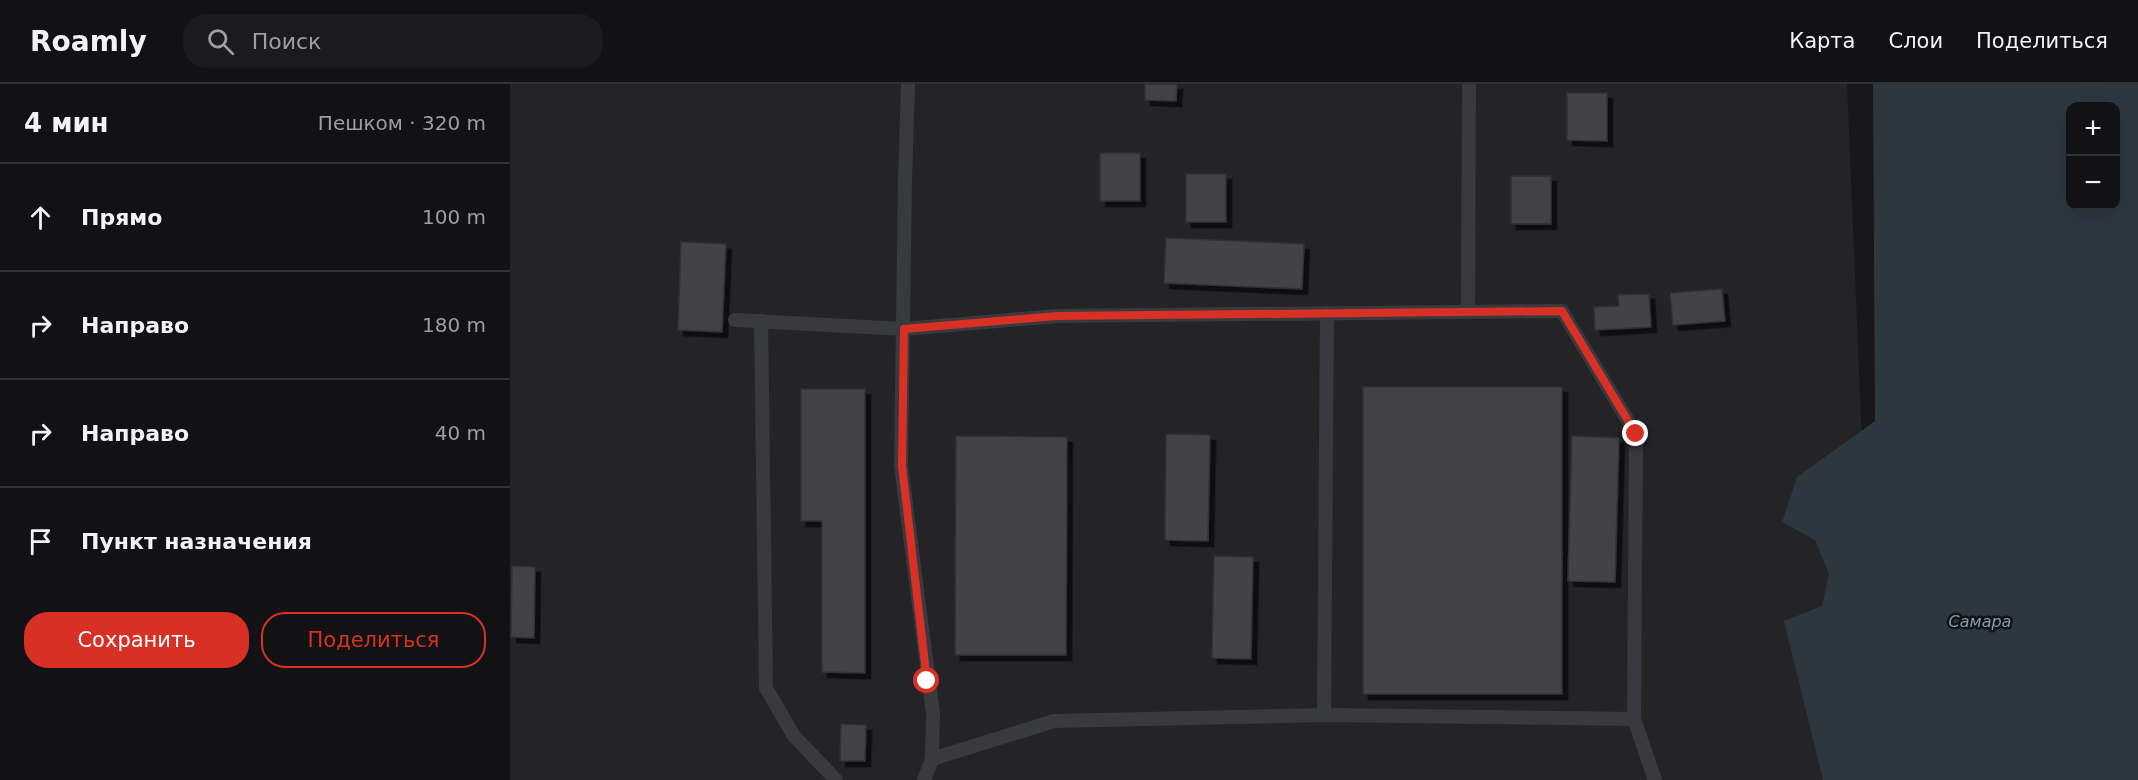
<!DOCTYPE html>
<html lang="ru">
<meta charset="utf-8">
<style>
:root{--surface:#121214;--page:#1b1b1d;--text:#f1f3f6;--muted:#9c9ea0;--line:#313234;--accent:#d93025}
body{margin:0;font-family:"DejaVu Sans",sans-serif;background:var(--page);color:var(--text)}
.controls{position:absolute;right:18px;top:18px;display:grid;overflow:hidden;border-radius:12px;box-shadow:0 6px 24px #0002}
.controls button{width:54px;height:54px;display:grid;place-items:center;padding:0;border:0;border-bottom:2px solid var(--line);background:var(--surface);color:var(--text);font:30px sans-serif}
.stop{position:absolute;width:18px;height:18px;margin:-14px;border:4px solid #d93025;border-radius:50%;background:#fff}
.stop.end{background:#d93025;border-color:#fff;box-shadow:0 2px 6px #0008}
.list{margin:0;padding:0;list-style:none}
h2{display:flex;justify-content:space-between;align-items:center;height:78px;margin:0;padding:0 24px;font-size:26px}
h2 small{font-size:20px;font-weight:400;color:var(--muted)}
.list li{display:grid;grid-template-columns:39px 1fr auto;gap:18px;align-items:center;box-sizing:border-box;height:108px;padding:0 24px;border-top:2px solid var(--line)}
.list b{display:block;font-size:22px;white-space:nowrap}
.list em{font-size:20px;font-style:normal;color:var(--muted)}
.actions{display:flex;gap:12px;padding:18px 24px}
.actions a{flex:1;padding:14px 0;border:2px solid var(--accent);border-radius:24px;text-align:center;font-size:21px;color:var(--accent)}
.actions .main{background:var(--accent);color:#fff}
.icon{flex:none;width:33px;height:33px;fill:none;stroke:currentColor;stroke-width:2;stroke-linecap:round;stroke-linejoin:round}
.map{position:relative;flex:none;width:1628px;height:696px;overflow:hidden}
header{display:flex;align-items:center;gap:36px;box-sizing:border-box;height:84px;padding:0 30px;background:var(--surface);border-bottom:2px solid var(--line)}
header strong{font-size:28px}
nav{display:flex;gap:33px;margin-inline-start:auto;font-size:21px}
.search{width:420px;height:54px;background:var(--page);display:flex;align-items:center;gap:15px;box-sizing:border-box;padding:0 21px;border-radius:24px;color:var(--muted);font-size:22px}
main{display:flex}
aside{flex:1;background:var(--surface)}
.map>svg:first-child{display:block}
.built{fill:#242427}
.water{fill:#2d373f;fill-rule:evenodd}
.building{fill:#424347;stroke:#323236;stroke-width:1.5;filter:url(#shadow)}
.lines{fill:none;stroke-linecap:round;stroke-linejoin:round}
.lane{stroke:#393a40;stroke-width:14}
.route{stroke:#d93025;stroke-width:8}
.labels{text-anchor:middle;stroke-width:5;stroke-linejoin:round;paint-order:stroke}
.water-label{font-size:16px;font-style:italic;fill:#809cb7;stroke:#131315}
</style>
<header>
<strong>Roamly</strong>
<div class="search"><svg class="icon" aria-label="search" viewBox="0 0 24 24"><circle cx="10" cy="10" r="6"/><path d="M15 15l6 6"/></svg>Поиск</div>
<nav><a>Карта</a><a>Слои</a><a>Поделиться</a></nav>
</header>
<main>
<aside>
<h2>4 мин<small>Пешком · 320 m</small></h2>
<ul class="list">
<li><svg class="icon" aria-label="ahead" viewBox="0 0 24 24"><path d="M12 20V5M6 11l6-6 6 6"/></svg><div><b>Прямо</b></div><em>100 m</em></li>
<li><svg class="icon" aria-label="right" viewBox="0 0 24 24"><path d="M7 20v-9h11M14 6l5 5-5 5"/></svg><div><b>Направо</b></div><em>180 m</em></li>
<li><svg class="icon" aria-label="right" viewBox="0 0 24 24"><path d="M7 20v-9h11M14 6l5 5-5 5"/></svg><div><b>Направо</b></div><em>40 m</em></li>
<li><svg class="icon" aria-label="arrive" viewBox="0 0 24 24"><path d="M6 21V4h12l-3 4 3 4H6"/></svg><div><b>Пункт назначения</b></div></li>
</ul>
<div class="actions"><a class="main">Сохранить</a><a>Поделиться</a></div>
</aside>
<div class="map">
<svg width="1628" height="696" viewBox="0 0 1628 696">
<defs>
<filter id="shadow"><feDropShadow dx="5.5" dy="5.5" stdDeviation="0" flood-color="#0009"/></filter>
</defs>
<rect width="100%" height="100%" fill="#18181a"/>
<path class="built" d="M0 0H1337L1366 696H0Z"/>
<path class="water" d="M1363 0H1628V696H1313L1274 537 1312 522 1319 490 1305 456 1272 438 1287 393 1365 337ZM1560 22H1606V122H1560Z"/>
<path class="building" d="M635 0H667L666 17 635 16Z
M1057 9H1097V57L1057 56Z
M590 69H630V117H590Z
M676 90H716V138H676Z
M1001 92H1041V140H1001Z
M656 154 794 160 792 205 654 199Z
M171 158 216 160 212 248 168 246Z
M1212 205 1215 237 1163 241 1160 209Z
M1139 210 1141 243 1085 246 1084 223 1109 222 1108 211Z
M853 303H1052V610H853Z
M291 305H355V589L312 588V437H291Z
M656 350 700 351 698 457 655 456Z
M446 352 557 353 556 571H445Z
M1062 352 1109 354 1105 498 1058 497Z
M704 472 743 473 741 575 702 574Z
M2 482 25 483 24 554 1 553Z
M331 640 356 641 355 677H330Z"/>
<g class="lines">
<path class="lane" d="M398 0 395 96 391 382 423 629 422 675 414 696
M958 228 959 0
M225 236 394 245 546 232 1052 227 1126 350 1124 635 814 631 544 637 422 675
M251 237 256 604 284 652 326 696
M814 631 817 229
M1124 635 1145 696"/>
</g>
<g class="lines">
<path class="route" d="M417 597 392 382 394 245 546 232 1052 227 1126 350"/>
</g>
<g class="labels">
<g class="water-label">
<text x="1470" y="543">Самара</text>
</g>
</g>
</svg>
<div class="controls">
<button>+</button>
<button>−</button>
</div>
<div class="stop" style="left:417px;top:597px"></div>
<div class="stop end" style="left:1126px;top:350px"></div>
</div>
</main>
